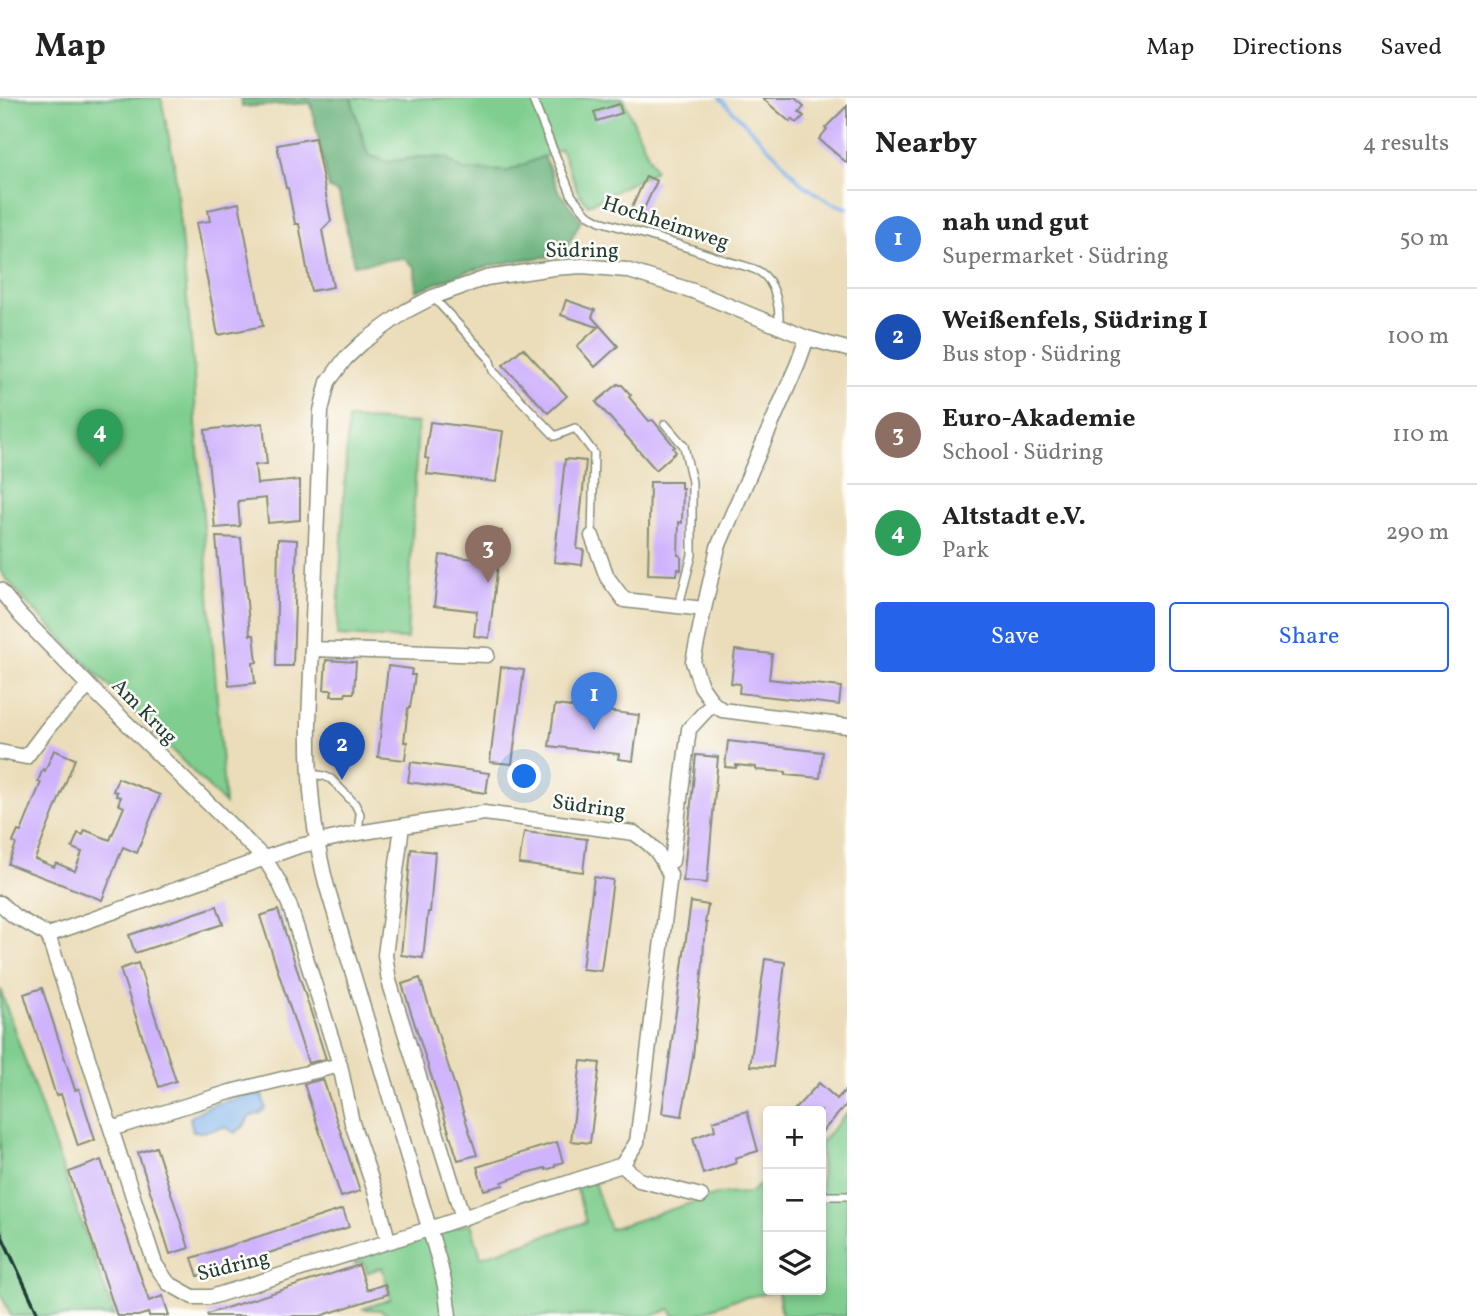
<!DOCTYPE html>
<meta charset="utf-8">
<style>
:root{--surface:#fff;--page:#f6f6f6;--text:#222;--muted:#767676;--line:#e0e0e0;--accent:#2563eb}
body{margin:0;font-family:Vollkorn,serif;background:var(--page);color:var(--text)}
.controls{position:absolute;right:21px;bottom:21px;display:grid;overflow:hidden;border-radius:7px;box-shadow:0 4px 10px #0003}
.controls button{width:63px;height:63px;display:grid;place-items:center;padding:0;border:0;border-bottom:2px solid var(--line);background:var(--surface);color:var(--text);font:35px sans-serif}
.you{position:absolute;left:525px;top:679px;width:24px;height:24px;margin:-18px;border:5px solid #fff;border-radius:50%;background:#1a73e8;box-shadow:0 0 0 10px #1a73e833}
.badge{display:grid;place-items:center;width:46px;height:46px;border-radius:50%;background:var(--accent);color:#fff;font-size:23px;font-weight:700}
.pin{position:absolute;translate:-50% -58px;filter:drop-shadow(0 2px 4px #0008)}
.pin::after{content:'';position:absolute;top:37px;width:24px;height:21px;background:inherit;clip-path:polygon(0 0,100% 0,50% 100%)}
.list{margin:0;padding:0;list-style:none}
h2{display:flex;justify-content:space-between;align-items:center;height:91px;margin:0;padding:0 28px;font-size:30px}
h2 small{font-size:23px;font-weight:400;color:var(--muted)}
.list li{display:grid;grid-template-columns:46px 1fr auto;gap:21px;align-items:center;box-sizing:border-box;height:98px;padding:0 28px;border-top:2px solid var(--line)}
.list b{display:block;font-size:26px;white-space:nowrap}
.list p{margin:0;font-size:23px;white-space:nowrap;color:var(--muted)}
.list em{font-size:23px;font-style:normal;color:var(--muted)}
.actions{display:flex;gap:14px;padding:21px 28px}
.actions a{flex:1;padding:16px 0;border:2px solid var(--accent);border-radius:7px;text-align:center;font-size:24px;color:var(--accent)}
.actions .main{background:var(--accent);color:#fff}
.icon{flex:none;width:38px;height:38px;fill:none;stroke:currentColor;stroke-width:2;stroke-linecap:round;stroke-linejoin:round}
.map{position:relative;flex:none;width:847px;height:1218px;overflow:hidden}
header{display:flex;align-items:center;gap:42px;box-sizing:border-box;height:98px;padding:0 35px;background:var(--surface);border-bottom:2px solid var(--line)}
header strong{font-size:33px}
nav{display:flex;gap:38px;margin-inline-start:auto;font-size:24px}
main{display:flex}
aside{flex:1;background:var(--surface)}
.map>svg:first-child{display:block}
.green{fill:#7fce8f;stroke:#4f8662;stroke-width:2}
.forest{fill:#67b17a;stroke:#437757;stroke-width:2}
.water{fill:#80b3ed;stroke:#507890;stroke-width:2}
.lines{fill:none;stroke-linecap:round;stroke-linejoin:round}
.stream{stroke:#80b3ed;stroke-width:3.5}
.building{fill:#cfb3fd}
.lane-casing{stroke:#858d77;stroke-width:10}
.street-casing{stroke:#858d77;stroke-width:17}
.lane{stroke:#fff;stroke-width:7}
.street{stroke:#fff;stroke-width:14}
.rail{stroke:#1f3d34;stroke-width:3.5}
.labels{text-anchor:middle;stroke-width:5;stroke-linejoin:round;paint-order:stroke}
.street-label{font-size:21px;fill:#1f3d34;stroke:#fdfcf7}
</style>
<header>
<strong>Map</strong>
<nav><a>Map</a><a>Directions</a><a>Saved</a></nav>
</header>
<main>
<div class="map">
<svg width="847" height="1218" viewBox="0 0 847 1218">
<rect width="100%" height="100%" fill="#fdfcf7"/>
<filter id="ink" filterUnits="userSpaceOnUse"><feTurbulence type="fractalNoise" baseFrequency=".0143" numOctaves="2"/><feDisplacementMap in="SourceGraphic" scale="14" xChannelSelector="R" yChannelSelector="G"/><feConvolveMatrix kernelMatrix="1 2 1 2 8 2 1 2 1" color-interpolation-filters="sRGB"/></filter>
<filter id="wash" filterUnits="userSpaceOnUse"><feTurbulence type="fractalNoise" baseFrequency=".00686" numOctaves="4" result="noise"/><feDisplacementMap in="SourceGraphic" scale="28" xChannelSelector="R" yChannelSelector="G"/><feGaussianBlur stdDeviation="1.57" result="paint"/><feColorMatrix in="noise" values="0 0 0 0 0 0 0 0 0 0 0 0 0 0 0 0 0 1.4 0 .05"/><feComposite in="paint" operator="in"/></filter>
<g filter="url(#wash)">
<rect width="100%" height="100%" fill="#ebddba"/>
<path class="green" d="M0 0H161L174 65 194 274 196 325 225 706 26 504 0 473Z
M351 0H623L655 73 588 107 578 94 561 51 509 73 463 72 446 60 420 59 387 64 368 57Z
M348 321 418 325 407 541 337 538Z
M0 891 114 1218H11L0 1194Z
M847 1015V1218H782L778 1193 732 1202 694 1218H674L670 1211 653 1218H392L380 1212 362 1211 391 1201 382 1169 367 1175 364 1164 355 1166 353 1160 471 1125 481 1159 586 1124 576 1088 593 1082 610 1131 719 1096 750 1095 768 1080V1192H821V1044Z"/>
<path class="forest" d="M241 0H351L368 57 387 64 420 59 446 60 463 72 509 73 544 58 559 94 581 122 563 157 519 162 468 173 416 193 415 169 403 160 354 167 339 96 329 90 311 5 242 9Z"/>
<path class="water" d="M253 997H262L266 1010 261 1015 249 1019 244 1028 235 1035 225 1029 202 1034 193 1033 190 1020C206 1005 233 1002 253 997Z"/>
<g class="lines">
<path class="stream" d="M720 0 775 56 802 86 830 104 847 110"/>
</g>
<g id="blocks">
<path class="building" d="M762 0H795L804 8 799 14 804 18 797 25 792 21 790 24Z
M619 6 622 15 597 23 594 14Z
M847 8V65L819 41 827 31 825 30Z
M315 40 331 123 322 132 333 189 311 193 299 126H295L288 90H286L277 47Z
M646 78 657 83 640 119 629 116Z
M239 105 263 228 218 237 196 125 210 123 208 112Z
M566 202 595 212 592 219 618 248 595 269 577 248 598 229 561 217Z
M523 250 567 298 548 315 503 267Z
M618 286 620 287H622L631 297 629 299 649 323 653 322 675 349 673 350 676 354 656 372 596 304Z
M430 324 503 333 496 384 427 376 429 361 425 360Z
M263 325 267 366 255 367 257 386 300 382V422L268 425 266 400 238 403 240 428 215 430 205 332Z
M565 361 586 363 577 451 584 452 582 467 554 464Z
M650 384H681V390H683L682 425 679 424 678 457 681 458V472L678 471 677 477 648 476Z
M487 432 502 433 489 540 474 538 477 513 434 508 440 457 484 462Z
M216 439 241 440 250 537H254L257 564 253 565 255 585 229 588Z
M278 441 297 442 293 568H276Z
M735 552 772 556 769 581 841 589 839 607 739 595 740 586 731 585Z
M326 562 356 564 354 595H346L345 598H331L332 592H324Z
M388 568 412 571 411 577H415L410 610H408L404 644H407L405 662 378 659Z
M501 569 524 572 512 666 490 664Z
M555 607 639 617 633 663 618 661 619 656 549 648Z
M728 643 823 654 820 680 786 677V674L756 672V669L736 667V670L725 669Z
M54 652 75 661 35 761 54 769 56 765 75 773 82 754 72 750 78 735 83 737 85 732 110 742 124 709 118 706 121 699 116 698 117 694 113 693 118 680 160 697 137 755 123 749 102 802 8 766 16 746 13 744 18 733 21 734 41 684 38 683 43 671 45 673Z
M696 657 718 659 707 785 683 783Z
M411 664 489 675 486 695 408 684Z
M524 734 587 741 583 774 519 766Z
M411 751 435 754 430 814H428L423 860 401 857Z
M594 779 613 782 601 873 582 871Z
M691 804 708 807 705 825H707L705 841H704L703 866 693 958 682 1018 662 1015Z
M217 808 223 826 135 855 129 837Z
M278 812 326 961 308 965 260 818Z
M765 861 785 864 773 969 750 968Z
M138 865 176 983 159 989 120 871Z
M420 880 477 1057 458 1062 402 886Z
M42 890 75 992 79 991 95 1042 78 1048 61 996 56 998 24 896Z
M581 963 600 965 590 1045 571 1043Z
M323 981 360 1093 341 1099 304 986Z
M819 985 837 1001 847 990V1006L821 1035V1013H793Z
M747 1013 758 1053 735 1060 736 1065 703 1076 693 1040 715 1032 713 1023Z
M557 1044 563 1064 555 1067V1069L546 1072 545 1070 527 1075 502 1084 503 1087 484 1092 477 1069Z
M156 1049 189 1150 170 1156 138 1055Z
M101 1062 149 1203 163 1198 169 1218H149L148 1215 138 1218H117L69 1074Z
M343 1111 349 1129 198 1178 192 1160Z
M359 1167 367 1192 385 1186 388 1196 320 1218H208L207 1216Z"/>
</g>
</g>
<g filter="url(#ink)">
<use href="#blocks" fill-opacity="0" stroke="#858d77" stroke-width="2"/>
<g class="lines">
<defs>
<path id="lane" d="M532 0 572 98 587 116 600 123C642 136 683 147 724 162 735 166 750 168 760 174 776 184 780 211 779 228
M433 199 489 260 493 273 555 338 575 330 594 355 592 438
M665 326 684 348 692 384V457L679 507
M311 676 324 678 331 681 355 706 360 716 358 735
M821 1098H847"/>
<path id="street" d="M807 240 798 265 718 449 704 511 693 564 701 588 713 605 722 612 847 628
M592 438 607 479 624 502 704 511
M0 492 20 517 89 588 265 761 279 784 289 806 340 967 230 994 111 1031
M312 551 487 557
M0 654 26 659 51 626 89 588
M402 728 385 857 389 883 463 1120
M672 763 689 631 713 605
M0 805 14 818 48 837 155 1166 168 1185 193 1199H211L429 1131 622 1067 639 1082 701 1098
M48 837 299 748 358 735 484 715 634 735C654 748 660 755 670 777L637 1044 622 1067
M340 967 352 1025 375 1093 388 1142
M449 1218 445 1188 439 1163 327 789C313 736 308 680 309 625L321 313 328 284 345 261 362 245 406 213 433 199 486 180 553 170 583 168 626 172 693 193 807 240 847 251"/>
</defs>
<use href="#lane" class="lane-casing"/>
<use href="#street" class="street-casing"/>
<use href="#lane" class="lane"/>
<use href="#street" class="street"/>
<path class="rail" d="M0 1134 39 1218"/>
</g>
</g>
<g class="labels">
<g class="street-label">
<text transform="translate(666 124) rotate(18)" y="7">Hochheimweg</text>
<text x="582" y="159">Südring</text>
<text transform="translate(145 613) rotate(45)" y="7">Am Krug</text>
<text transform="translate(589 708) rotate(8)" y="7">Südring</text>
<text transform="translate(233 1167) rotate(-14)" y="7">Südring</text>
</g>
</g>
</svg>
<div class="controls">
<button>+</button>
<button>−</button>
<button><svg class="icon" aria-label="layers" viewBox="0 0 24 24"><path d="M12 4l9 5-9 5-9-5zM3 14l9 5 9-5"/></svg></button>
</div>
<div class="you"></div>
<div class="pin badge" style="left:594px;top:632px;background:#3f7fe0">1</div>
<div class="pin badge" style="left:342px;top:682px;background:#1a4fb4">2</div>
<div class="pin badge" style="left:488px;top:485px;background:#8d6e63">3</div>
<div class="pin badge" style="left:100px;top:369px;background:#2e9e5b">4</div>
</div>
<aside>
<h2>Nearby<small>4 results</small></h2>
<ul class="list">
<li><span class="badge" style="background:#3f7fe0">1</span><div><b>nah und gut</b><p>Supermarket · Südring</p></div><em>50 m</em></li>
<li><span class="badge" style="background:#1a4fb4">2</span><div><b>Weißenfels, Südring I</b><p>Bus stop · Südring</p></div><em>100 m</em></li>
<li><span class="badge" style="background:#8d6e63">3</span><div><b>Euro-Akademie</b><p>School · Südring</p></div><em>110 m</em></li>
<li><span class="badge" style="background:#2e9e5b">4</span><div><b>Altstadt e.V.</b><p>Park</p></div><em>290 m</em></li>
</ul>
<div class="actions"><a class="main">Save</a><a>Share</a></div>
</aside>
</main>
